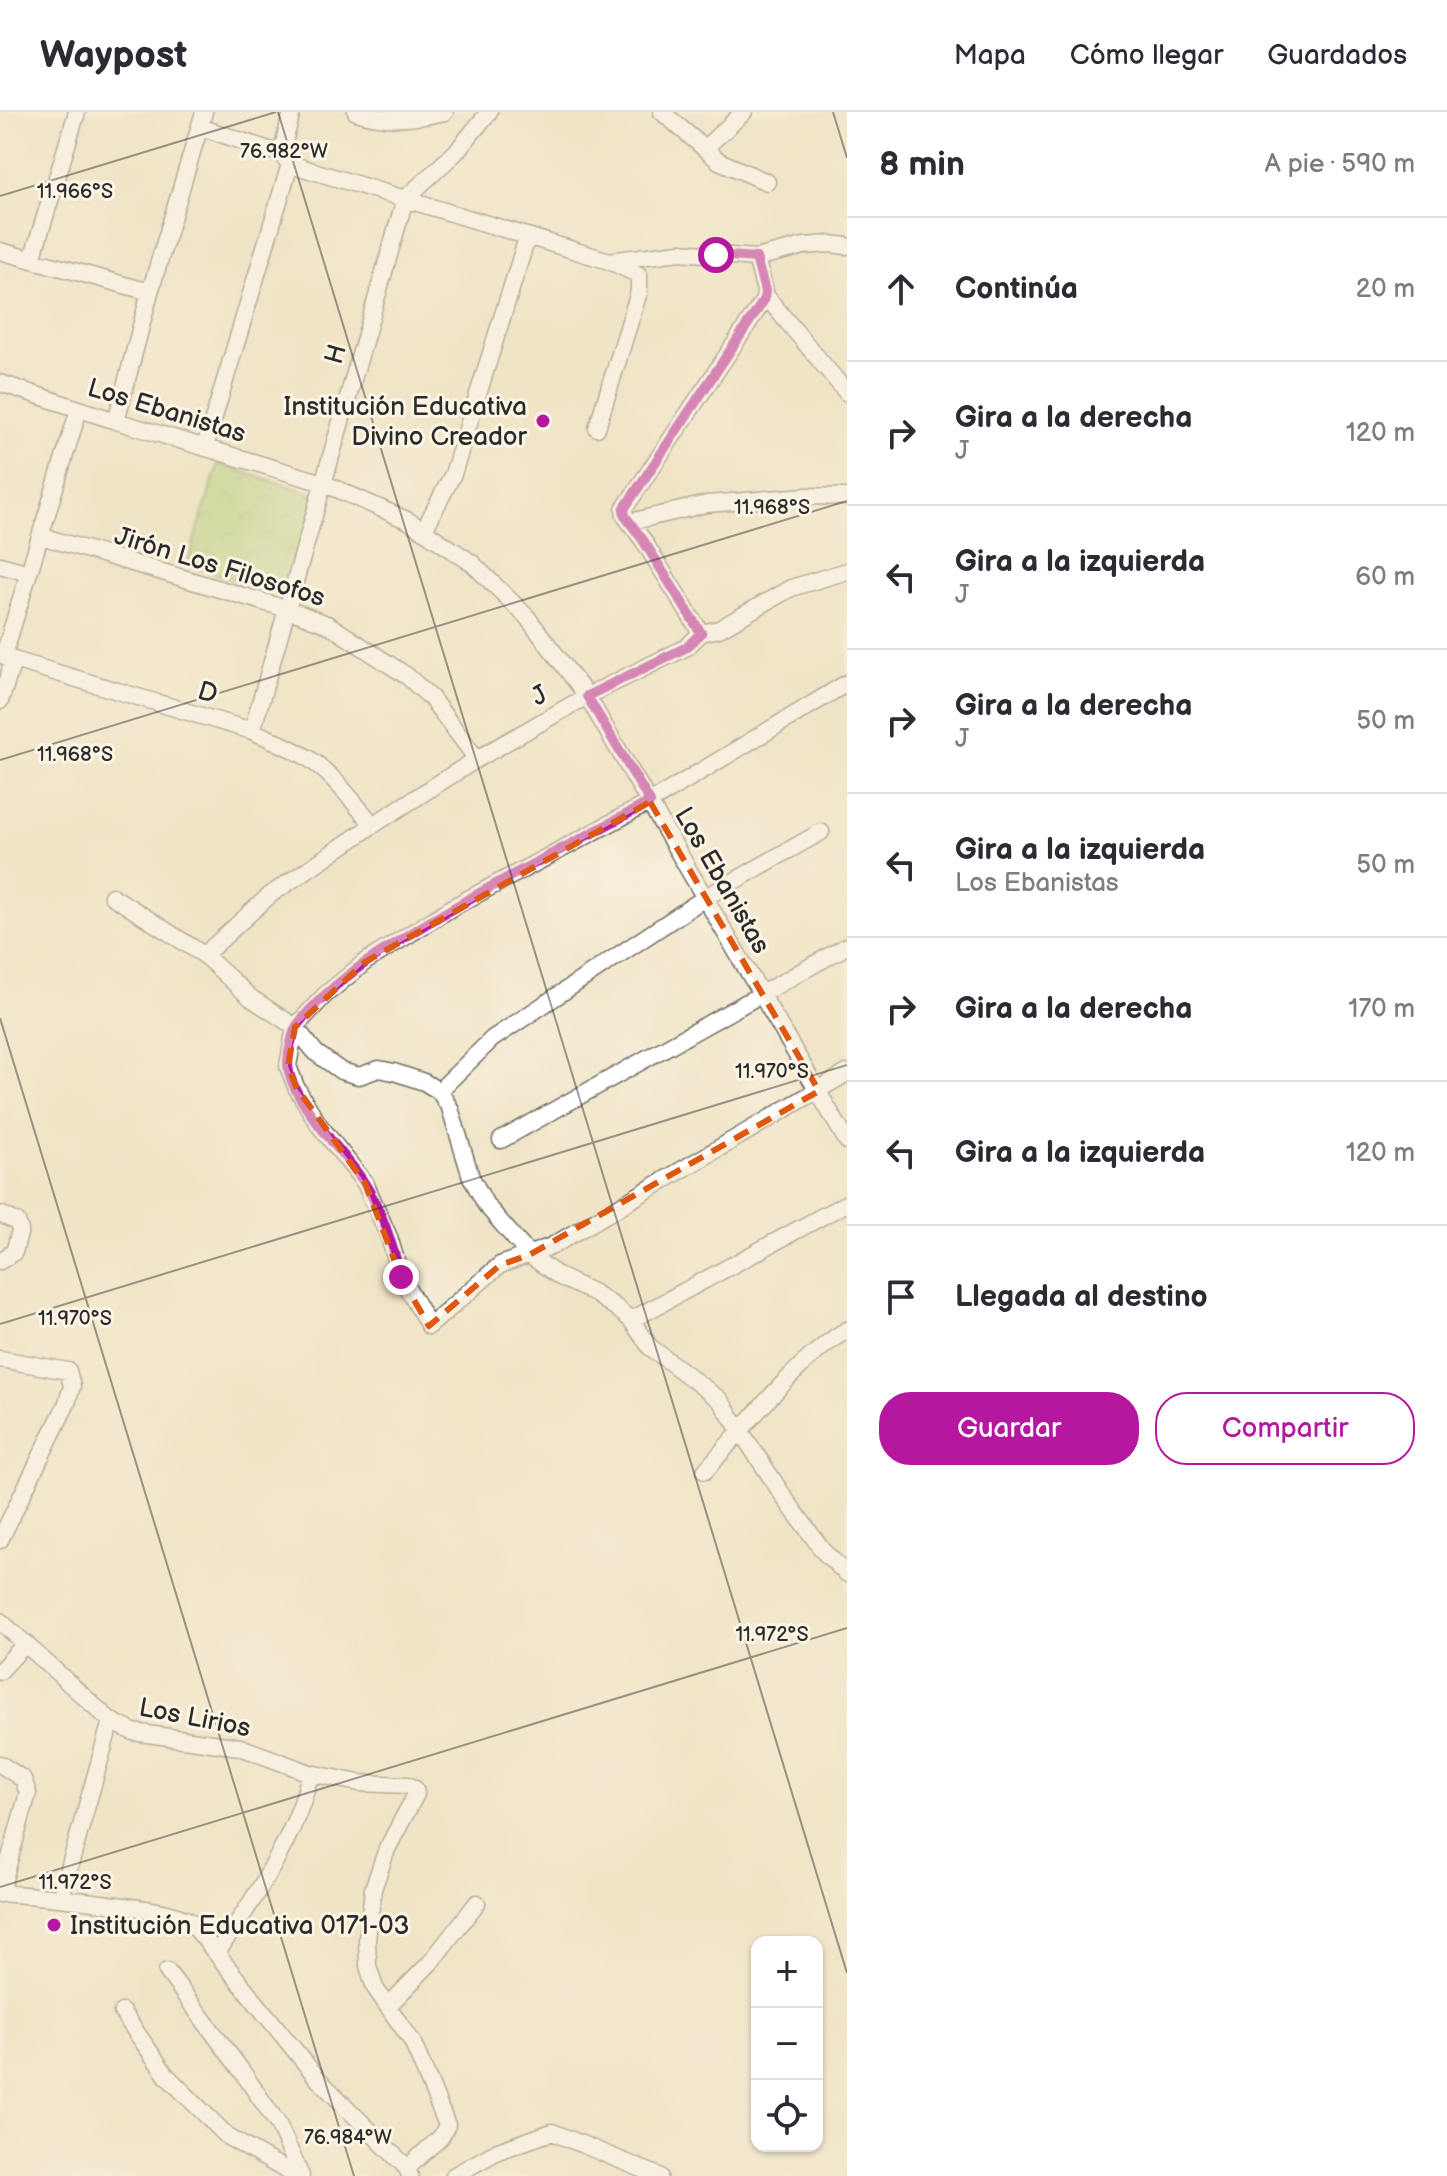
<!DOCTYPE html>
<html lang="es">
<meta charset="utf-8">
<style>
:root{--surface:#fff;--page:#f7f7f7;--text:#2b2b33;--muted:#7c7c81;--line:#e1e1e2;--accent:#b5179e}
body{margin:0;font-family:"Balsamiq Sans",sans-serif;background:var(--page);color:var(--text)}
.controls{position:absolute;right:24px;bottom:24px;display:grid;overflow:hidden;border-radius:16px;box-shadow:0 2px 6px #0004}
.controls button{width:72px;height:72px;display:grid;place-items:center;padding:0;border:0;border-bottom:2px solid var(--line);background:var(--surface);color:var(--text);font:40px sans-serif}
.stop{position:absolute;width:24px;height:24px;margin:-18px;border:6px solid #b5179e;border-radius:50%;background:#fff}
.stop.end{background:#b5179e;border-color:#fff;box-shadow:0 2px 8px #0008}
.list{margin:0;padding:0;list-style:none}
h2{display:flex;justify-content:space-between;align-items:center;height:104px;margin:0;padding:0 32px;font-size:34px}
h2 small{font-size:26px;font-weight:400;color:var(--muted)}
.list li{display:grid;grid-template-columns:52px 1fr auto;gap:24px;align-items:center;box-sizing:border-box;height:144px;padding:0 32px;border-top:2px solid var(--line)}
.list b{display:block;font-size:30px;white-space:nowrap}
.list p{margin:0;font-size:26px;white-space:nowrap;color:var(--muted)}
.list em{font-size:26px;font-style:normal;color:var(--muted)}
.actions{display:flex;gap:16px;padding:24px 32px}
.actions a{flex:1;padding:18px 0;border:2px solid var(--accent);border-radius:32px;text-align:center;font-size:28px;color:var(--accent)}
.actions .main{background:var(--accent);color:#fff}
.icon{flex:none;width:44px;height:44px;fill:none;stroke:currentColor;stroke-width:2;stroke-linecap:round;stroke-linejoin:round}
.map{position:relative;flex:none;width:847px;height:2064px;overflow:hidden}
header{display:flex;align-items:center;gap:48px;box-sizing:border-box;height:112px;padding:0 40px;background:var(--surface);border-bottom:2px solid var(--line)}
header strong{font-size:38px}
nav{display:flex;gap:44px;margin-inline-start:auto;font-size:28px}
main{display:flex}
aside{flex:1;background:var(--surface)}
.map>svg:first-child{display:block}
.park{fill:url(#park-crowns);stroke:#6c7d51;stroke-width:2}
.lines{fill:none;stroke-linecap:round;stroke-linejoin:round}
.street-casing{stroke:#706c62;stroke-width:19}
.street{stroke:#fff;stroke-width:16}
.route{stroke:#b5179e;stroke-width:10}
.marked{fill:none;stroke:#df570e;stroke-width:6;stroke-dasharray:16 10;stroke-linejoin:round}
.ticks{fill:none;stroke:#2b2b2b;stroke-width:2;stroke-opacity:0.45}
.poi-dot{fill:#b5179e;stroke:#fcf5e5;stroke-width:3}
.labels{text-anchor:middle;stroke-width:6;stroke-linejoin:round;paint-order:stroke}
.street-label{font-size:26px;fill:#2b2b2b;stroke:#fcf5e5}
.poi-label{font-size:26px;fill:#2b2b2b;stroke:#fcf5e5;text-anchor:end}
.ticks-label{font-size:20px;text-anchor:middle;fill:#2b2b2b;stroke:#fcf5e5;stroke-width:6;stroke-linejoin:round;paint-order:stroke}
</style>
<header>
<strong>Waypost</strong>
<nav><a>Mapa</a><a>Cómo llegar</a><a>Guardados</a></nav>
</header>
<main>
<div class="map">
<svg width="847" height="2064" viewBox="0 0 847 2064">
<defs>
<pattern id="park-crowns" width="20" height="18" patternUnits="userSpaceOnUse" patternTransform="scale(2)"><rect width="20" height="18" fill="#aecf77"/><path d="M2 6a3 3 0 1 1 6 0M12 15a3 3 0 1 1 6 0" fill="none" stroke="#96b267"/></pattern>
</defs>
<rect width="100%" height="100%" fill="#fcf5e5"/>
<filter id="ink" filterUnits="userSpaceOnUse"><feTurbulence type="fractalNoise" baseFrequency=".0125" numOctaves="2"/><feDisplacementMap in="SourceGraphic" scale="16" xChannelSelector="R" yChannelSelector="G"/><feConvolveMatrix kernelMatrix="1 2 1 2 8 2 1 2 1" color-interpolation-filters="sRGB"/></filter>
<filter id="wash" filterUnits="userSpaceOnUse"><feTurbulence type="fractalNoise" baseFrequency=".006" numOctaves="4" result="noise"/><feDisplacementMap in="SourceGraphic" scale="32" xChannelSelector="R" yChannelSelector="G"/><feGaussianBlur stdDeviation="1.8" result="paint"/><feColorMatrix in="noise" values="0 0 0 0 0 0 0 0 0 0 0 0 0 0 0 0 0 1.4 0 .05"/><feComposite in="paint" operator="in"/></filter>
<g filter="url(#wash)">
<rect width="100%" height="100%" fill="#f0e4c7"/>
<path class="park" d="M218 352 317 383 289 484 187 453Z"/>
</g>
<g filter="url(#ink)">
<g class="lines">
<defs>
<path id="street" d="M356 0C387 10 414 7 445 0
M662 0 719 49 767 70
M200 15 281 42 290 52 609 149 639 163V180L597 316
M705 36 744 0
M281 42 292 0
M0 139 150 180
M32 147 77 0
M609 149 680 140 756 146 804 134 830 132 847 134
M765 183 847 281
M0 271 116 309 323 371 409 409 472 451 527 505 587 584 847 1029
M79 297 5 539 7 546 252 619C271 627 290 635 308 646 334 663 353 690 373 713
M116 309 150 180 204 0
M205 335 290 52
M630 410 707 392 806 384 847 385
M424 418 453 362 527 126
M41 424 287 497 329 513 407 564 431 586 477 647
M0 453 29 461
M701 521 643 428 625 404 624 397 764 188 765 179 756 146
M701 521 719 517 791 476 847 459
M847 571 650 690 453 795 365 850 325 883 295 915 288 954 296 975 319 1013 365 1071 389 1125 401 1165 429 1214 500 1153 552 1134 847 961
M0 589 13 550
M252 619 405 87 457 39 489 0
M112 784 204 843 251 886 295 915 316 941 341 959 359 964 379 957 394 960 424 970 439 979 450 996 471 1065 486 1093 529 1143 560 1165 594 1181 615 1195 631 1208 650 1235 720 1288 786 1388 824 1440 847 1462
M204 843 270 783 373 713 477 647 587 584 687 535 701 521
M439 979 492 927 706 785 821 720
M501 1028 847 834
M0 1102 17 1110 20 1118 14 1140 0 1149
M631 1208 847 1091
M0 1247 68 1259 72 1274 67 1291 0 1428
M705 1359C744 1316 798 1246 847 1218
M0 1509 111 1609 133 1620 240 1635 310 1661 359 1671 408 1673 415 1677 416 1682 387 1737 373 1777 367 1827 368 1854 375 1876 412 1929 447 2013 441 2025 407 2056
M0 1559 26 1531
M0 1652 23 1667 28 1681 0 1782
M0 1781C42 1784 82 1788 124 1794 147 1797 169 1799 190 1809L318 1967 407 2056 410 2064
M61 1785 111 1609
M217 1840C252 1792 299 1719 310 1661
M167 1859 241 1958 278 2012 301 2064
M389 1893 430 1851 477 1791
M122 1900 167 1964 228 2025 296 2064
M453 2064 498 2039 552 2020 659 2064"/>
</defs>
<use href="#street" class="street-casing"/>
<use href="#street" class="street"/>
</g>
</g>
<g class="lines" filter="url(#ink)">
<path class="route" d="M401 1165C392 1133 382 1097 363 1069 344 1040 290 988 288 953 288 943 292 920 298 912 329 872 373 845 416 818 491 772 572 732 650 690L587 584 687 535 701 521 643 428 625 404 624 397 764 188 765 179 756 146 716 143"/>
</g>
<path d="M0 0H847V2064H0ZM650 690 819 979 529 1143 500 1153 429 1214 401 1165 365 1071 296 975 288 954 295 915 365 850Z" fill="#f0e4c7" fill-opacity=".55" fill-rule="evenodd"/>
<path class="marked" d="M650 690 819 979 529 1143 500 1153 429 1214 401 1165 365 1071 296 975 288 954 295 915 365 850Z"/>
<path class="ticks" d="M278 0 847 1861M833 0 847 46M0 84 276 0M0 648 847 389M0 906 354 2064M0 1212 847 953M0 1775 847 1516"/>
<g class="poi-dot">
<circle cx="543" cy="309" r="8"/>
<circle cx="54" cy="1813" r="8"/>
</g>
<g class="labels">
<g class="street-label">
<text transform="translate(335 242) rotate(-74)" y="9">H</text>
<text transform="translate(167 298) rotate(17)" y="9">Los Ebanistas</text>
<text transform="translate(220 454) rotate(17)" y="9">Jirón Los Filosofos</text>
<text transform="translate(208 580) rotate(17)" y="9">D</text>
<text transform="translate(539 583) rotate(-30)" y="9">J</text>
<text transform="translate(723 768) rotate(60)" y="9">Los Ebanistas</text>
<text transform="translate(195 1605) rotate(11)" y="9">Los Lirios</text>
</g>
<g class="poi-label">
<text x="527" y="303">Institución Educativa<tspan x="527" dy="30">Divino Creador</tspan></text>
<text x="70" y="1822" text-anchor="start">Institución Educativa 0171-03</text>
</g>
</g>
<g class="ticks-label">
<text x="284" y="46">76.982°W</text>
<text x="75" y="86">11.966°S</text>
<text x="772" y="402">11.968°S</text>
<text x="75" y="649">11.968°S</text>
<text x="772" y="966">11.970°S</text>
<text x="75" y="1213">11.970°S</text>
<text x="772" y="1529">11.972°S</text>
<text x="75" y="1777">11.972°S</text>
<text x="348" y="2032">76.984°W</text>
</g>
</svg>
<div class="controls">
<button>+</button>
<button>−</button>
<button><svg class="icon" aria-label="locate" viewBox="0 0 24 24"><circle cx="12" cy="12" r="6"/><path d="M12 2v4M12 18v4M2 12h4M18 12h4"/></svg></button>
</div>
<div class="stop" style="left:716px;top:143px"></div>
<div class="stop end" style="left:401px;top:1165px"></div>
</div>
<aside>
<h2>8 min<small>A pie · 590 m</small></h2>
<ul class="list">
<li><svg class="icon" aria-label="ahead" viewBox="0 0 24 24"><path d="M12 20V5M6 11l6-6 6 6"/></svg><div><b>Continúa</b></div><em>20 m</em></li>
<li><svg class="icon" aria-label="right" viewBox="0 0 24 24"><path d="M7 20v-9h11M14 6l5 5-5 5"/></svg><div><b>Gira a la derecha</b><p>J</p></div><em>120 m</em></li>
<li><svg class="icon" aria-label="left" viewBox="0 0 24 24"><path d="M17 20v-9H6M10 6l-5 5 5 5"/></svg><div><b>Gira a la izquierda</b><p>J</p></div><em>60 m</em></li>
<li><svg class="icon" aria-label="right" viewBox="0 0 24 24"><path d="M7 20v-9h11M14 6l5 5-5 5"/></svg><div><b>Gira a la derecha</b><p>J</p></div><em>50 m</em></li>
<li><svg class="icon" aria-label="left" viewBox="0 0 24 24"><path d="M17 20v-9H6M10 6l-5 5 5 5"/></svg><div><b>Gira a la izquierda</b><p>Los Ebanistas</p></div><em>50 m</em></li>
<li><svg class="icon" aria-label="right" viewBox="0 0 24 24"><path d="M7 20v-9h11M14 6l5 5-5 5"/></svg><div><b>Gira a la derecha</b></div><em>170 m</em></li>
<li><svg class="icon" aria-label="left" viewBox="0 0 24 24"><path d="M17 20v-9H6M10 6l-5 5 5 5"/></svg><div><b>Gira a la izquierda</b></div><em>120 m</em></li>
<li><svg class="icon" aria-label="arrive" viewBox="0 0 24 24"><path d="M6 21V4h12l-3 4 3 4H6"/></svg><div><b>Llegada al destino</b></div></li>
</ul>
<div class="actions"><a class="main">Guardar</a><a>Compartir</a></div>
</aside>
</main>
